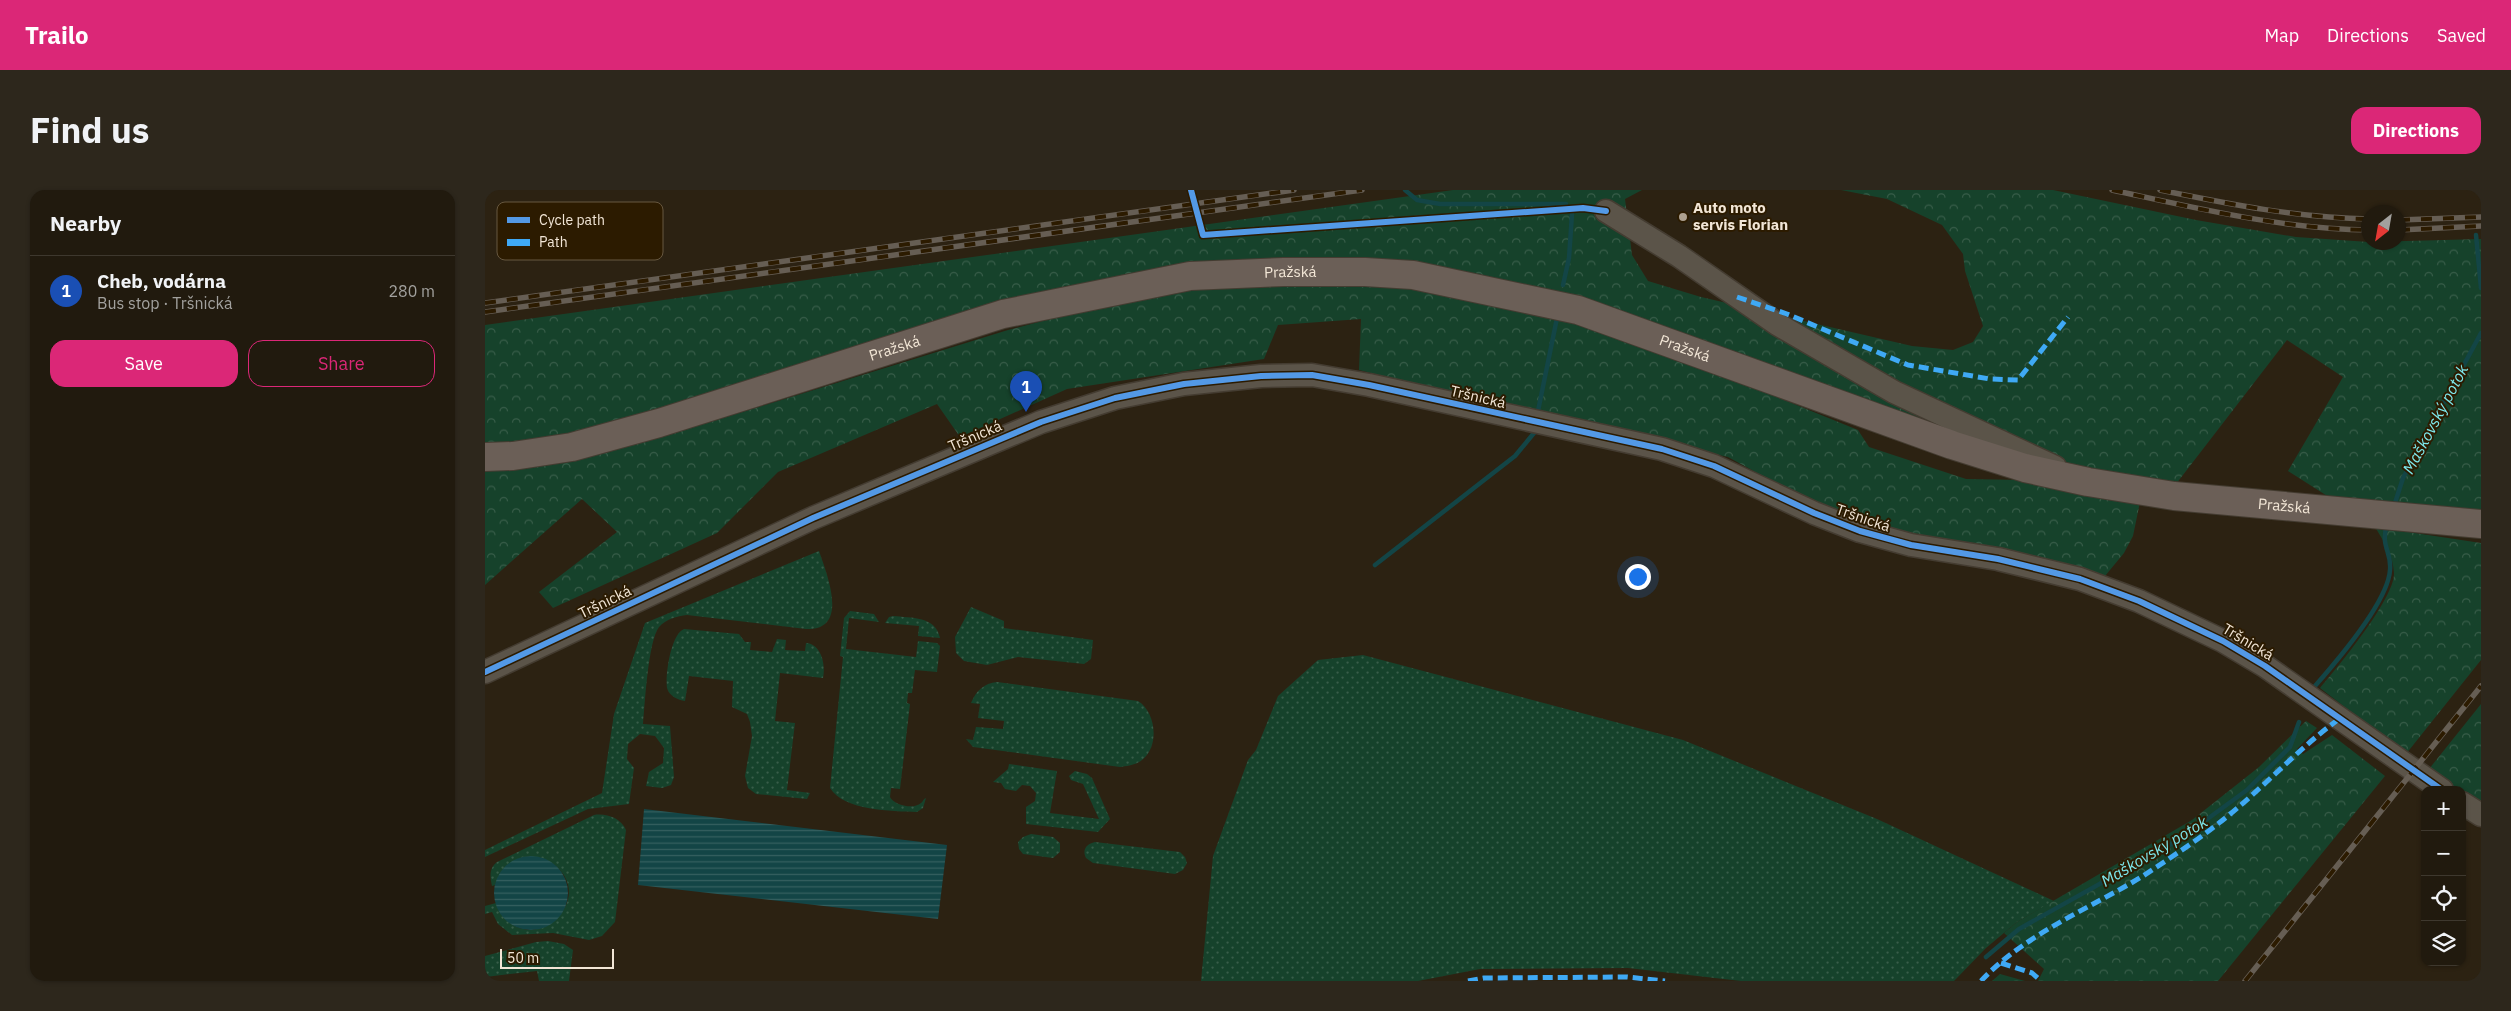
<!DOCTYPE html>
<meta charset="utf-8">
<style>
:root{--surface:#211a0e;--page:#2d271c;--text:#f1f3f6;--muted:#a2a19e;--line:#3e382e;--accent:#db2777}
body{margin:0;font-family:"IBM Plex Sans",sans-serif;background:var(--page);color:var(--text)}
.controls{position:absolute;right:15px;bottom:15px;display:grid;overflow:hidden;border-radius:10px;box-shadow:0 1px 4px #0004}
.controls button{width:45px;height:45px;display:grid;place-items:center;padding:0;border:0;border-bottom:1px solid var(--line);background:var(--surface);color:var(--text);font:25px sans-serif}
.compass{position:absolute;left:1876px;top:15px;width:45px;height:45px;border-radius:50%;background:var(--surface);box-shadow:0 1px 4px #0004;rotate:211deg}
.scale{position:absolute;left:15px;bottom:12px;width:114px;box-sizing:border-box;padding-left:5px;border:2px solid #f2e6d6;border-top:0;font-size:14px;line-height:18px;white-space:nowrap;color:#f2e6d6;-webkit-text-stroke:4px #2c1b00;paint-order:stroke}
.you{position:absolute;left:1152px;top:386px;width:18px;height:18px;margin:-12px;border:4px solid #fff;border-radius:50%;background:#1a73e8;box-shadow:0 0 0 8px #1a73e833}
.badge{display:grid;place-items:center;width:32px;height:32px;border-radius:50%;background:var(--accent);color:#fff;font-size:16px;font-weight:700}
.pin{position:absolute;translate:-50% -41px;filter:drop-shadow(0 1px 2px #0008)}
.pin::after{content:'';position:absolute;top:26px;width:18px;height:15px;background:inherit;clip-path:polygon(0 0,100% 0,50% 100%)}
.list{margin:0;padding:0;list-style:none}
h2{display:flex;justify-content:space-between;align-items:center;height:65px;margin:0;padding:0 20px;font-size:21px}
h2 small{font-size:16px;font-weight:400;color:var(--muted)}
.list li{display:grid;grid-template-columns:32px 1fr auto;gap:15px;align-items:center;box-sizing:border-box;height:70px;padding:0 20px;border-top:1px solid var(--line)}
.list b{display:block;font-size:19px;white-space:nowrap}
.list p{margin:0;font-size:16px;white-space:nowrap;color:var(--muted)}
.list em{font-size:16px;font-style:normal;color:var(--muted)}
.actions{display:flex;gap:10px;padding:15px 20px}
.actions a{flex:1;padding:11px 0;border:1px solid var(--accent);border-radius:15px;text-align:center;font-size:18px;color:var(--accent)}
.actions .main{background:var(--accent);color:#fff}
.icon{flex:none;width:28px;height:28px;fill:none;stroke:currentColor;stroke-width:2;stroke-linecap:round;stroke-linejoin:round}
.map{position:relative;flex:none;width:1996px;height:791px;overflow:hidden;border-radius:15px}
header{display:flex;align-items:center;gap:30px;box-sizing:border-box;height:70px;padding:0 25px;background:var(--accent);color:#fff}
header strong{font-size:24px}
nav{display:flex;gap:28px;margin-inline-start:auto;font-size:18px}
.intro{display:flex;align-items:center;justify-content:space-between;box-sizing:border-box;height:120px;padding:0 30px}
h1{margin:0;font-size:35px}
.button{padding:12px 22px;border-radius:15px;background:var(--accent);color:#fff;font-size:18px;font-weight:700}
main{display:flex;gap:30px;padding:0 30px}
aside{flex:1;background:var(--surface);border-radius:15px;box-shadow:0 1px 4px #0004}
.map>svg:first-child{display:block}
.grass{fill:url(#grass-dots)}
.forest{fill:url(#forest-crowns)}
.water{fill:url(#water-rules)}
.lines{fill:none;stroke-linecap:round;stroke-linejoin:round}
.stream{stroke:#134546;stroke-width:4.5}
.minor-casing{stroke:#443c31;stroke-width:25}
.major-casing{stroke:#443c31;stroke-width:30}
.minor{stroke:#5b5449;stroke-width:22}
.major{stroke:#6b5f57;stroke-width:28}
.rail-casing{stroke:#665e54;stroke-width:5.5}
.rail{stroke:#2c1b00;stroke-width:4;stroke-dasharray:11;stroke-linecap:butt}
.quiet{stroke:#3fa9f5;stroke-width:5;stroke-dasharray:10 5;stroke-linecap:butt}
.cycleway-casing{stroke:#2c1b00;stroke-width:9}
.cycleway{stroke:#5399e6;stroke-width:6}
.poi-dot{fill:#ada191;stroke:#2c1b00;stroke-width:2}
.labels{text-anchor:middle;stroke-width:4;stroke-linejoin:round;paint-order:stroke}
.poi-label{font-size:15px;font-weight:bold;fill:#f2e6d6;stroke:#2c1b00;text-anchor:start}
.street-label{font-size:15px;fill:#f2e6d6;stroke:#2c1b00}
.water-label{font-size:16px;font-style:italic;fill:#7de8ec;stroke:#2c1b00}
.key{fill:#2c1b00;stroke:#675840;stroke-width:1}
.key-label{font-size:14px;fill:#f2e6d6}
</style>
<header>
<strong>Trailo</strong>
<nav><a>Map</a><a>Directions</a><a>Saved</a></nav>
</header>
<div class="intro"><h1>Find us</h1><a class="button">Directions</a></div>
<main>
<aside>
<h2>Nearby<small></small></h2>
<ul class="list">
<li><span class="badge" style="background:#1a4fb4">1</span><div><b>Cheb, vodárna</b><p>Bus stop · Tršnická</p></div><em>280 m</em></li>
</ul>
<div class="actions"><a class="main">Save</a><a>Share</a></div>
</aside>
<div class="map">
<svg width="1996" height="791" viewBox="0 0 1996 791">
<defs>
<pattern id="grass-dots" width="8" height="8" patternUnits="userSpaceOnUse" patternTransform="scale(1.25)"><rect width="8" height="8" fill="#16422b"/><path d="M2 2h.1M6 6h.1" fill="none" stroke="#385d49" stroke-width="1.8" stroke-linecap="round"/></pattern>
<pattern id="forest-crowns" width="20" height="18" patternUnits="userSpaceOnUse" patternTransform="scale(1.25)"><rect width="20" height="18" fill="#16422b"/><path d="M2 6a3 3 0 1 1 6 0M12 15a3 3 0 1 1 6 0" fill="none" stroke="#385d49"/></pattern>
<pattern id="water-rules" width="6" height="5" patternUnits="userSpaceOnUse" patternTransform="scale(1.25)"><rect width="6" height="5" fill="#134546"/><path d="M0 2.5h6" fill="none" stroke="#366060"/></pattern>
</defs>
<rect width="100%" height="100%" fill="#2c2212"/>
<path class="grass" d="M334 361C341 382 366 441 321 439L202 425C192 426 181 429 174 437 163 452 160 513 158 534L185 536 189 587 186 595 177 598 161 596 164 582 178 573 179 558 170 546 155 544 143 554 142 569 149 578 144 614 103 619 0 667V660L117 603 129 524 160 433Z
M486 417 519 431V438L608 450 606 469 599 474 533 467 502 475 479 471 471 463 470 447Z
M365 421 389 424 394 432 364 428 361 459 431 467 433 451 452 453 455 456 452 482 430 480 427 503H423L422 513 425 514 415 599 406 598 405 607C409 615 428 620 436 613 438 612 438 609 441 608L438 618 432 622C407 621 359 621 345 598L358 467 355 466 359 428Z
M408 426C426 428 451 426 455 448L433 446 434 436 400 433 404 427Z
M199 439 254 444 260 452H266L265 460 287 462 292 449 301 450 300 460 320 461 321 453C336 454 341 474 338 488L295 483 290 531 310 533 302 600 325 603 322 609 271 604 263 598 260 586 267 546 265 532 262 524 247 517 248 491 204 486 200 511C193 510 184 506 182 498 180 485 186 444 199 439Z
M878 465 1198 550 1392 629 1569 711 1532 732 1501 758 1469 791H1256L1143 778 995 779 933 791H716L728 666 763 570 771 560 793 506 833 470Z
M512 492 653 511C671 522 675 556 657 570 651 575 642 576 635 577L488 557 481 549 488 550 491 537 518 539 519 531 493 528 495 514 486 513C491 501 499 493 512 492Z
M524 574 572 581 565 623 614 629 598 594 586 590 584 586 590 581 602 584 607 588 625 629 613 642 541 634V617L550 611 551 603 545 596 537 595 531 601 520 599 516 593 508 592 523 579Z
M109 625C121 623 136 628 141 640L130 732 117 746 104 750 68 743 27 745 13 734 7 722 0 724V716L11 713C37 775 113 715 72 677 63 669 52 666 40 667 25 670 15 682 10 695L7 696C5 687 4 678 12 672Z
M546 644 568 647 575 653V662L568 668 538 664 534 659 533 652 538 647Z
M610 652 695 662 700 667 702 673 698 680 690 684 608 673 601 668C597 660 601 654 610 652Z
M63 751 79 754 88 760 84 791H54L52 781 0 787V766L51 752Z"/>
<path class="forest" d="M968 0H1157L1140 9 1147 65 1163 91 1216 107 1427 156 1468 160 1488 152 1498 136 1480 81 1478 64 1457 35 1402 9 1356 0H1568L1711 30 1811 47 1884 52 1996 49V322L1847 309 1803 281 1858 187 1802 150 1691 294 1543 267 1096 111 703 75 85 246 0 256V135Z
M799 93 926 96 1046 121 1089 133 1265 196 1373 240 1384 257 1481 289 1537 290 1655 312 1648 346 1639 363 1620 386 1398 339 1336 318 1243 267 1064 227 874 180 876 129 793 135 779 169 582 199 475 247 452 214 293 282 232 343 68 418 54 402 132 342 97 309 0 395V278L89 268 173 248 523 140 607 118 706 98Z
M1890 337 1996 353V470L1921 564 1835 498C1852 478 1910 408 1909 383 1908 365 1899 352 1890 337Z
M1996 514V617L1977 603V600H1973L1944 579Z
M1821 531 1832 538 1812 559 1818 564 1847 545 1900 586 1733 791H1553L1559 779 1519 743 1532 732 1707 630 1774 577Z
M1515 784 1540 791H1507Z"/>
<path class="water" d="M159 619 462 655 453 729 153 695Z
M9 703a37 37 0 1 1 74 0a37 37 0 1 1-74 0Z"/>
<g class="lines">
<path class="stream" d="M920 0 932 10 955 14H1081
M1991 45 1996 98
M1078 95 1084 68 1087 24
M1053 221 1072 128
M1909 316 1918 288 1996 143
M890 375 1030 266 1049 243
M1830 496C1852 471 1903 412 1905 380 1907 362 1895 356 1902 335
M1501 767 1534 739 1695 649 1762 600 1805 557 1814 532"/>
<defs>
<path id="minor" d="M1121 21 1194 66 1292 134 1409 202 1570 277
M0 482 328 328 556 232 630 208 699 194 776 186 827 185 884 195 1177 259 1229 276 1329 323 1375 341 1426 355 1513 369 1595 389 1654 411 1738 451 1780 476 1957 600
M1977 613 1996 625"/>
<g id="major">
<path id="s1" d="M0 267 28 266 87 257 174 233 518 124 705 86 799 82H880L928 85 1093 120 1467 255 1540 278 1603 292 1689 306 1996 334"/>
</g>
</defs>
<use href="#minor" class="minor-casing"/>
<use href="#major" class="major-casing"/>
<use href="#minor" class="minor"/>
<use href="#major" class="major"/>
<defs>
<path id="rail" d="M1627 0C1711 18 1797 39 1884 40
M1675 0C1744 14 1813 28 1884 29
M1914 30 1996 27
M1914 40 1996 36
M0 113 809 0
M0 122 877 0
M1760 791 1996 496"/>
</defs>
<use href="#rail" class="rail-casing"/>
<use href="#rail" class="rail"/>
<path class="quiet" d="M1252 107 1302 124 1423 175 1505 189 1533 190 1583 127
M1516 773 1547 783 1556 791
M983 791 999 788 1142 787 1180 791
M1496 791C1540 744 1604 719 1658 686 1682 670 1707 654 1730 636 1774 603 1810 561 1854 529"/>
<defs>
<path id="cycleway" d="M706 0 718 45 1098 18 1121 21
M0 482 328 328 556 232 630 208 699 194 776 186 827 185 884 195 1177 259 1229 276 1329 323 1375 341 1426 355 1513 369 1595 389 1654 411 1738 451 1780 476 1957 600"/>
</defs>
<use href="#cycleway" class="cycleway-casing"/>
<use href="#cycleway" class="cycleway"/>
</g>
<circle class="poi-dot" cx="1198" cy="27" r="5"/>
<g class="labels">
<g class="poi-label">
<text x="1208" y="23">Auto moto<tspan x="1208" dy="17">servis Florian</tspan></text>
</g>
<g class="street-label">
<text dy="5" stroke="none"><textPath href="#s1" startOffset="830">Pražská</textPath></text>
<text dy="5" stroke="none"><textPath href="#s1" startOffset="1235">Pražská</textPath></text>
<text dy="5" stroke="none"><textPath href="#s1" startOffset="425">Pražská</textPath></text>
<text transform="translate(993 207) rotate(13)" y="5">Tršnická</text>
<text transform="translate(490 246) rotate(-23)" y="5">Tršnická</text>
<text dy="5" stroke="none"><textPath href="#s1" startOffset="1858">Pražská</textPath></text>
<text transform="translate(1378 328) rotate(19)" y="5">Tršnická</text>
<text transform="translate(120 412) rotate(-26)" y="5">Tršnická</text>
<text transform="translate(1763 452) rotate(31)" y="5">Tršnická</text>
</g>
<g class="water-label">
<text transform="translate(1950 229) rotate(-62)" y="6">Maškovský potok</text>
<text transform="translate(1669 661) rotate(-31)" y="6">Maškovský potok</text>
</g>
</g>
<rect x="12" y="12" width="166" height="58" rx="8" class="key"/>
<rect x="22" y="27" width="23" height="6" fill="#5399e6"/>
<rect x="22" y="49" width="23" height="7" fill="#3fa9f5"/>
<g class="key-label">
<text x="54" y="35">Cycle path</text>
<text x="54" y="57">Path</text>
</g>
</svg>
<div class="controls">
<button>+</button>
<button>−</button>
<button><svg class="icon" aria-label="locate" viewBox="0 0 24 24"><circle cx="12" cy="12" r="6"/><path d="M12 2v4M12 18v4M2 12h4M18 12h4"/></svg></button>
<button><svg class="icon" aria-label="layers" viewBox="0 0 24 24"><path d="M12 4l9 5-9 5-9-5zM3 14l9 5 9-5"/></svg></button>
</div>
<svg class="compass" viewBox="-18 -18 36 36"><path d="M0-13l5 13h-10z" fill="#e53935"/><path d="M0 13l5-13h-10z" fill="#a2a19e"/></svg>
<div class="scale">50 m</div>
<div class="you"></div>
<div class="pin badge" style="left:541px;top:222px;background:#1a4fb4">1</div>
</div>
</main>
